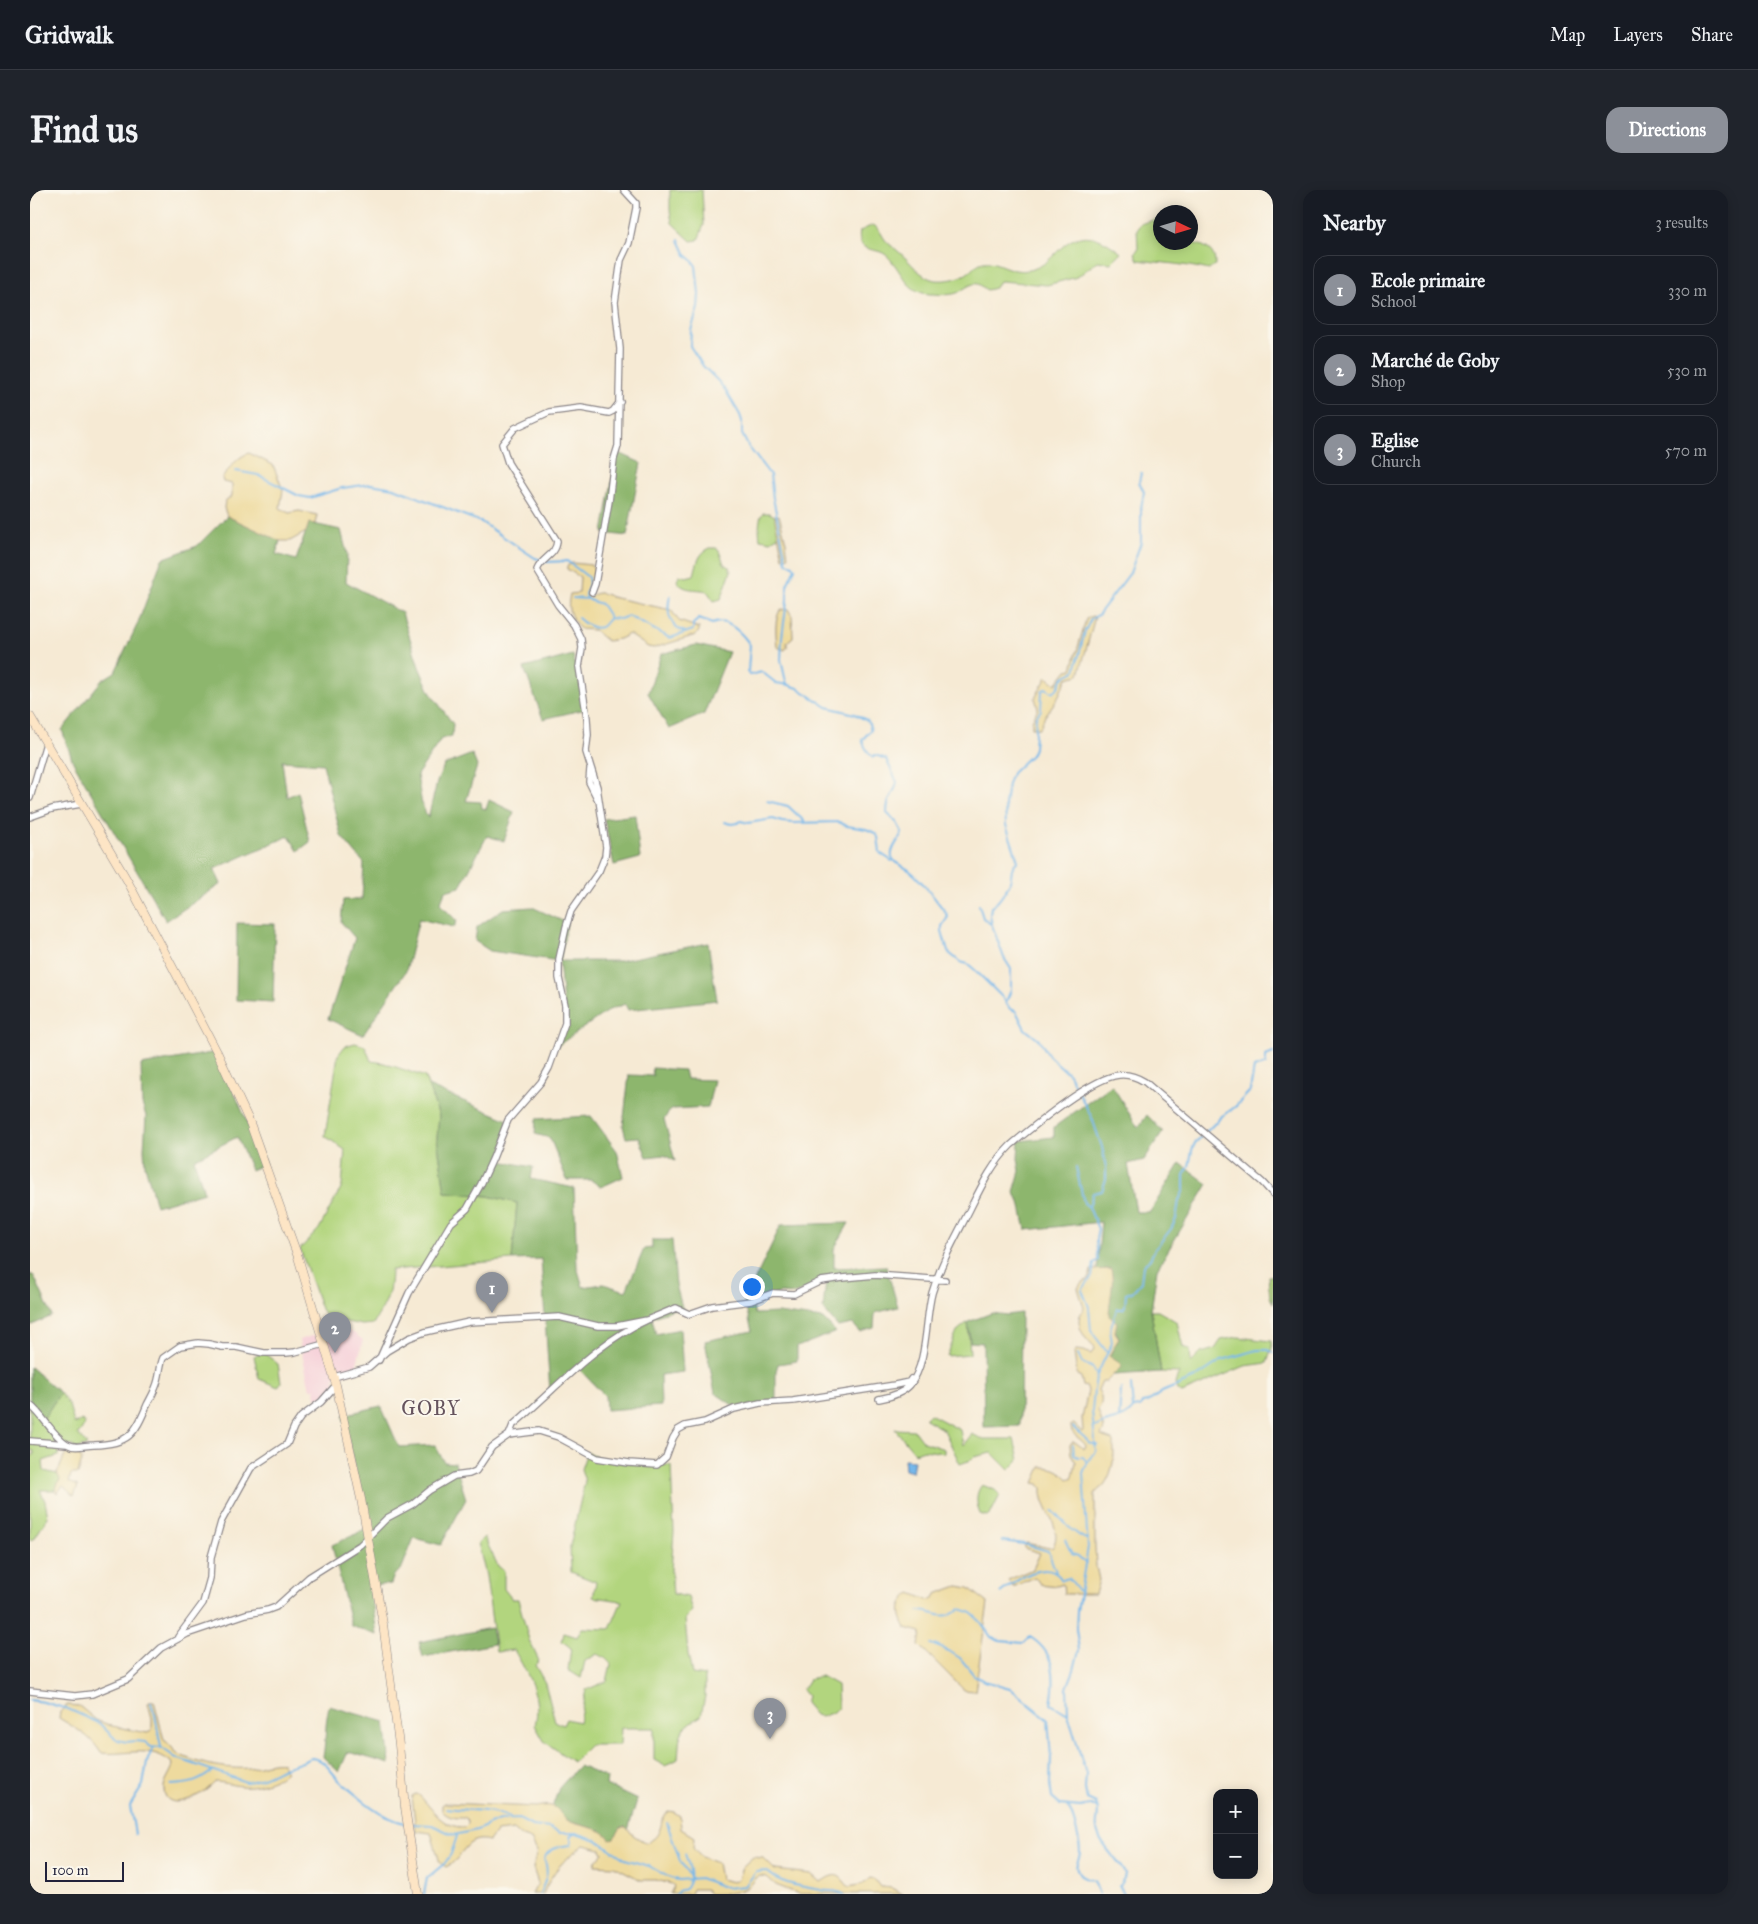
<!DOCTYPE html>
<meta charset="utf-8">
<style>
:root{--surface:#171b24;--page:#20242c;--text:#f1f3f6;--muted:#9ea1a6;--line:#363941;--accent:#8c9099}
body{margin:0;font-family:"IM FELL Great Primer",serif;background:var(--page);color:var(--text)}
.controls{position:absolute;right:15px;bottom:15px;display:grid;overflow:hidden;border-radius:10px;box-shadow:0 2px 12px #0003}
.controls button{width:45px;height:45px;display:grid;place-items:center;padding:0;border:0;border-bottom:1px solid var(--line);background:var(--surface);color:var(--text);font:25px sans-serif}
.compass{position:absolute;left:1123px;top:15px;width:45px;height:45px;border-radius:50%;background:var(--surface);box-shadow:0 2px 12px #0003;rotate:94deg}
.scale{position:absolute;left:15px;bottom:12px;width:79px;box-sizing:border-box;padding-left:5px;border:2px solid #22223b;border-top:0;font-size:14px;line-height:18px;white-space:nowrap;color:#22223b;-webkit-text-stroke:4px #fbf7ec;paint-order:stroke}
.you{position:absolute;left:721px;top:1096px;width:18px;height:18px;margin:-12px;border:4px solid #fff;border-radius:50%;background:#1a73e8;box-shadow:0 0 0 8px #1a73e833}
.badge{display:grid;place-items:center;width:32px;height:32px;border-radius:50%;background:var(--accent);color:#fff;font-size:16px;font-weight:700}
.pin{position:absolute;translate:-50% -41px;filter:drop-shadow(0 1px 2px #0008)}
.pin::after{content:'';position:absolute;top:26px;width:18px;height:15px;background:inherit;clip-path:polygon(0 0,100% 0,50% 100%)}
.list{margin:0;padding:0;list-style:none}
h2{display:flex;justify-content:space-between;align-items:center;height:65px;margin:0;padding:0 20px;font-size:21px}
h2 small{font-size:16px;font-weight:400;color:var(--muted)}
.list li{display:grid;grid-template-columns:32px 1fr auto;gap:15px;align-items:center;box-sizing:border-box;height:70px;margin:0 10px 10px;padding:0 10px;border:1px solid var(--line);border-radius:15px}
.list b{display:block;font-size:19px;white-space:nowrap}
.list p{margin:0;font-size:16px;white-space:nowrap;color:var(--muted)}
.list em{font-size:16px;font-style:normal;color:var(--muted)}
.map{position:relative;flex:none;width:1243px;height:1704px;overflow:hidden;border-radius:15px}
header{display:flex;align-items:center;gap:30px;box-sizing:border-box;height:70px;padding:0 25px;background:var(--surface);border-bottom:1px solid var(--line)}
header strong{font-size:24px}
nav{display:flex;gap:28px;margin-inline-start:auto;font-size:18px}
.intro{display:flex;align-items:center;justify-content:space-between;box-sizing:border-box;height:120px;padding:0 30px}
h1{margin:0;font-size:35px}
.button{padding:12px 22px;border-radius:15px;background:var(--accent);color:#fff;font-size:18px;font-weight:700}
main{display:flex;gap:30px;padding:0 30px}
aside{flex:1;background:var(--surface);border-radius:15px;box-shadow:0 2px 12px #0003}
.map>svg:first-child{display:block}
.built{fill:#f6cfd8}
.green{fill:#b2d57e;stroke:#6a7c5c}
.forest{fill:#8db66d;stroke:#586c54}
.sand{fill:#eeda9e;stroke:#887e6c}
.water{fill:#75b7ea;stroke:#4c6c92}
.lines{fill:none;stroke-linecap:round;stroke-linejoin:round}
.stream{stroke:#75b7ea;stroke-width:2}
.minor-casing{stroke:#8c8688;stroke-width:8}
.secondary-casing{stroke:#8c8688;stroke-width:9}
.minor{stroke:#fff;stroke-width:5.5}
.secondary{stroke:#fde5c5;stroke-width:8}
.labels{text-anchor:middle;stroke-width:4;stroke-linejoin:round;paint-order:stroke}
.quarter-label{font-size:20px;letter-spacing:1px;fill:#66545e;stroke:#fbf7ec}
</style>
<header>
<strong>Gridwalk</strong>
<nav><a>Map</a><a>Layers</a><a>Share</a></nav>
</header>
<div class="intro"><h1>Find us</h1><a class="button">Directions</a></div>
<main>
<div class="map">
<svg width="1243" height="1704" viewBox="0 0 1243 1704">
<rect width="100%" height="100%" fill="#fbf7ec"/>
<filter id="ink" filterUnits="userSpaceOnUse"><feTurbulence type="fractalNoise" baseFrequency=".02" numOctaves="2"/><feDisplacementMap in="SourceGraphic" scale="10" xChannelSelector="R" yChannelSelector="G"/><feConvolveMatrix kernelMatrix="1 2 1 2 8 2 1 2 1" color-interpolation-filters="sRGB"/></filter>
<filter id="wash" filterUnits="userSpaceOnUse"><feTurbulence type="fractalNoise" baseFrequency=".0096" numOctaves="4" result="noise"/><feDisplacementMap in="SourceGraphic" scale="20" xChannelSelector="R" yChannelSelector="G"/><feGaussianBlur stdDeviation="1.12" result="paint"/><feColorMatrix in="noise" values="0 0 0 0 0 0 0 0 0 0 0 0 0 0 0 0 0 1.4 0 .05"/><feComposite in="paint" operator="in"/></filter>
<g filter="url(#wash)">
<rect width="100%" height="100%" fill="#f6ead4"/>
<path class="built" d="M287 1130 324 1143 333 1150 325 1182 304 1187 306 1195 297 1205 286 1208 285 1199H280L269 1150 291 1143Z"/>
<path class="green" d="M640 0H672L674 35 668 50 661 51 642 33 640 20Z
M1126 29 1130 31V52C1149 52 1187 49 1185 75L1179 80C1155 74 1132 73 1108 70L1105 63 1108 59 1107 39 1110 34Z
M843 35C850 38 852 47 857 52 861 56 866 59 869 62 880 71 891 88 905 90 916 91 930 89 939 82 944 78 947 73 954 72 968 70 980 84 999 80 1013 77 1020 69 1030 59 1051 38 1070 46 1091 63L1081 73 1068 71 1047 87 1017 95 971 91 968 92 965 98 957 100C954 99 951 95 948 94 941 92 932 101 927 103 918 106 909 104 900 104 875 103 872 79 856 65 849 59 836 61 832 55 829 51 829 46 830 41Z
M733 323H739L745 326 749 346 741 351 730 349C729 343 728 328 733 323Z
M680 358H686L689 360 694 374 699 377 701 381 691 409 684 411 677 401C666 398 654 402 647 391L649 385 656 387 664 385C667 374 668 363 680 358Z
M325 853 335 856 341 871 354 873 395 887 409 926 407 948 415 1002 458 1006 487 1013 482 1070 361 1080C360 1107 357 1111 343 1134L332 1135 296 1128 291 1119 270 1059 289 1039 312 996 315 960 295 946 308 865 315 856Z
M1238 1086H1243V1113L1240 1107Z
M1121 1121H1128L1147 1132 1153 1157 1160 1160 1161 1173 1171 1163 1185 1159 1191 1150 1208 1147 1241 1151 1242 1158 1237 1173 1215 1176 1152 1203 1147 1200 1145 1193 1149 1183 1131 1182Z
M938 1132 940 1164 917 1166 927 1141Z
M234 1163 248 1174 251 1192 248 1197 229 1189 224 1166Z
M30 1203 39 1215 44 1234 52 1230 55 1235 48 1244 57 1255 45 1260 43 1256 28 1254V1266L13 1271 14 1281 27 1284 30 1289 25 1300H10L15 1311 18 1327 4 1349 0 1350V1267L4 1265V1261L0 1260V1215L14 1227Z
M900 1224 930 1240 933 1255 942 1244 952 1249H984L989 1270 979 1280 962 1263 944 1267 941 1270 930 1274 914 1240 895 1229Z
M865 1239 884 1240 893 1252 914 1259V1263L894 1260 885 1263Z
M557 1262C580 1275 614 1275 641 1275L644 1342 641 1380 643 1404 658 1407 662 1421 655 1428 658 1464 662 1484 675 1486V1506L671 1526C648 1540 650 1543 648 1569L635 1576 624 1570V1538H591L590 1555H560L543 1572 514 1551 505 1535C512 1506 498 1485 484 1460L466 1462 456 1386 448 1353 454 1347 468 1376 474 1381V1399L482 1409H488L499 1450 509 1471 505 1475 515 1493 525 1531 533 1535 536 1529 549 1532 556 1500 577 1491 581 1474 575 1468 567 1464 555 1471 551 1488 538 1480 541 1458 532 1451 534 1443 547 1447 552 1438 580 1439 592 1411 563 1407 566 1392 541 1382 540 1356 555 1291 551 1279Z
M952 1295 965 1300 970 1305 960 1325 956 1326 950 1324C946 1314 945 1303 952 1295Z
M791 1486 807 1495 808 1518 804 1522 791 1527 785 1525 775 1513 777 1506 772 1500 779 1489Z"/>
<path class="forest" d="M587 262 611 273 597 346 573 343Z
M197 326 250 351 246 364 266 370 279 333 311 340 317 364 316 392 372 423 389 477 400 502 423 534 422 546 411 549 387 585 392 615 398 628 407 592 414 575 442 564 447 576 436 611 451 612 452 618 456 619 459 610 484 622 474 651 457 646 430 697 415 701 410 714 427 731 424 737 389 729 376 781 333 845 298 829 325 748 311 732 313 710 332 709 334 673 311 646 293 574 252 571 257 607 268 602 280 652 268 661 259 646 184 679 191 694 136 731 43 572 32 540 72 490 85 482 108 433 132 369 167 356Z
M666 455 699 462 674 524 639 539 618 503 631 464Z
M543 465 556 519 513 529 494 478Z
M605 625 610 668 584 675 574 629Z
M502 717 537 733 530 771H588L678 753 687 810 598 820 595 814 579 820 527 856 535 833 529 771 460 761 445 751 447 737 473 719Z
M207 733 245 734 243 812 206 810Z
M187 862 235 974 221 980 207 947 164 969 174 1002 126 1016 115 975 114 959 116 926 112 914 111 875Z
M622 878 654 880 656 889 684 890 678 917 643 919 639 922 634 929 645 971 634 965 617 967 609 947 596 948 593 936 599 885 623 886Z
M1082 895 1108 938 1117 925 1133 942 1114 970 1098 974 1106 1022H1120L1150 973 1178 994 1127 1079 1121 1121 1131 1182 1083 1185 1091 1177 1079 1167 1089 1148 1078 1126 1082 1085 1080 1079 1067 1080 1071 1032 996 1040 990 1012 984 1002 990 981 988 969 989 951 1024 947V937Z
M398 896 478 930 470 971 503 977 501 989 544 998 547 1077 553 1097 573 1094 596 1101 614 1059 622 1058V1050H642L646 1095 653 1121 646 1118 622 1128 626 1144 650 1139 653 1182 630 1185 631 1216 576 1220 575 1206 548 1178 520 1202 511 1069 482 1070 487 1013 458 1006 415 1002 407 948 409 926Z
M561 926 587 961 593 987 571 997 561 990H537L520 948 505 944 506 929Z
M819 1033 804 1059V1078L856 1076 868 1117 845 1123 844 1138 830 1142 823 1134 808 1137 793 1119 796 1091 764 1104 751 1103 721 1111 725 1124 748 1123 793 1129 806 1142 767 1157V1171L748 1174 746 1181V1212L707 1218 685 1203 675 1151 722 1141 711 1099 722 1096 751 1035Z
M0 1084 4 1086 22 1126 0 1136Z
M962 1123 977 1125 991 1123 990 1236 954 1237 953 1153 940 1152 938 1132Z
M0 1177 30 1203 14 1228 0 1215Z
M351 1216 369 1257 405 1255 414 1272 425 1273 436 1309 411 1355 384 1348 371 1380 364 1385 361 1394 340 1396 347 1445 321 1436 302 1355 337 1339 313 1225Z
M461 1438 464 1454 393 1467 389 1452Z
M299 1516 355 1532 360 1574 318 1562 309 1582 293 1567C296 1550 295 1533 299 1516Z
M549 1576 577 1588 576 1595 607 1610 598 1640 596 1637 591 1638 584 1648 580 1650C573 1636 548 1637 537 1630 531 1627 527 1620 523 1615L529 1598Z"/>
<path class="sand" d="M219 263 243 275 253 300 250 318 259 323 269 321 287 325 285 334 279 333 276 342 260 351H250L197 326 194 318 195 311 202 306V294L193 292 192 288C201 278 205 268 219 263Z
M749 325 756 352 758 367 753 368 745 330V326Z
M542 373 561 375 564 378 563 393 558 402 561 406C568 401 574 403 581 407L641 420 649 431 669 438V441L666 445 624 458 618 457 599 444 589 449 577 451 564 440 550 439C541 428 536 420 540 404L549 403 550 387 537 379V376Z
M758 419 762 426 763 447 757 452V457L755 460 747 457C746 445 744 431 750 420Z
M1062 426 1065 427 1049 485 1037 488 1027 509 1015 526 1010 538H1002V531L1008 518 1005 508 1017 487 1026 494 1037 480 1042 479 1056 429Z
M1081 1079C1085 1094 1079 1111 1079 1126L1087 1132 1085 1142 1089 1148 1079 1166 1091 1174V1177L1077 1191H1072L1068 1200C1073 1207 1072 1214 1068 1221L1074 1239 1071 1246 1082 1250C1087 1262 1082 1286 1073 1296 1070 1299 1067 1300 1065 1304V1356L1066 1376 1069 1390 1065 1404H1034L1033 1394 1027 1396 1010 1394 1005 1387 983 1397 978 1390 1003 1379 1010 1363 994 1358 996 1353 1019 1358 1023 1357C1034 1336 1010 1318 1012 1298L1009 1294 1004 1293 1011 1277C1023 1277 1030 1280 1038 1289L1043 1287 1046 1272 1041 1264 1040 1255 1042 1252H1045L1054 1259 1056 1256C1052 1248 1040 1246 1041 1235L1044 1234 1052 1242 1053 1240 1052 1228 1058 1201 1057 1197 1053 1196 1051 1187 1047 1185 1044 1162 1046 1160 1054 1161 1061 1164 1065 1158C1054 1148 1042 1132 1054 1118L1048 1098 1051 1093 1059 1089 1061 1080Z
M45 1260 52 1270 48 1284H41L39 1292 48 1296 44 1306 33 1296 27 1303 25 1300 30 1289 27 1284 36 1263Z
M928 1396 939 1398 958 1413 945 1501 934 1500 889 1455 891 1442 876 1438C868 1424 868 1413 881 1403L898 1410 904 1408 906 1404Z
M121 1511H124L134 1550C139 1553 141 1557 145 1561 158 1573 201 1580 219 1578 230 1577 241 1571 253 1573L256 1582C246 1591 224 1598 210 1596 201 1595 194 1592 185 1592 177 1603 136 1626 134 1600 133 1591 142 1583 143 1574 121 1553 97 1566 71 1563 61 1546 45 1538 29 1528L30 1522 37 1515 49 1516 66 1530 82 1536 117 1543 122 1541V1528L118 1513Z
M386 1604 389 1605C404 1620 411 1638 435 1637L438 1634V1631L435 1628C425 1628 419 1628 412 1621V1615L415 1613 506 1617C512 1616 520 1614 526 1618 530 1621 532 1627 537 1630 548 1637 573 1636 580 1649L584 1648 591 1638 596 1637 603 1645 616 1653C635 1645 627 1634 638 1621L644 1622 650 1626 651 1639 664 1647 663 1658 671 1667 687 1673 690 1689 703 1692 708 1689 712 1677 723 1667 733 1668 745 1680 781 1684 790 1692C794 1691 797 1687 802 1686 811 1683 814 1693 819 1697L833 1694 840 1688 844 1689 850 1697C858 1697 865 1698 872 1704H769L746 1695 737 1687 730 1686 726 1688C717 1704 696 1704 679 1704L675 1699H662L660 1704H640L644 1696 642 1694 626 1690H611L584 1676 565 1675V1672L573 1663 571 1659 554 1655C534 1668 522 1682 513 1704H502L508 1693 503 1678 507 1661 501 1650 492 1647 484 1640 466 1642 459 1651C434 1644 434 1669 416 1677L410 1673 401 1643 386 1641 382 1606Z"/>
<path class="water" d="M874 1269 884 1270 882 1282 875 1280Z"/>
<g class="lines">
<path class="stream" d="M649 50 656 65 662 70 666 76 669 104 668 118 661 140 660 156 673 176 688 191 696 201 710 225 712 231V244L718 256 740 285 743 308 756 370 757 373 763 375 765 378 757 395V411L752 447 751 470 756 492 759 495 768 498 797 517 825 524 838 531 841 540 832 550C834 555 838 564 843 567L845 565 856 569 867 592C865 605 857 606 857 623L867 633 872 642C870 650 860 658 862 667 864 674 875 676 880 681 894 692 905 709 916 723L918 727 912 736V741L918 762 930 772 938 774 945 780 973 808 980 819 986 821 995 839 1010 851 1019 866 1039 884 1062 928 1072 957 1076 977V989L1072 1001 1063 1003 1059 1017 1068 1039 1066 1050 1068 1070 1064 1073 1062 1087 1052 1100 1059 1117 1061 1141 1077 1162
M206 281 228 285 269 306 280 308 312 298 341 294 364 298 451 332 505 368 518 372 537 371 558 387 559 394 555 404C558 412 563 411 571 414L580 428 590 429 598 426 640 448 663 440V434L669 429 682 434C697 427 712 443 720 455L718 481 720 485 732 482 746 493 759 495
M640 406C637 418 638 431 648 439L655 442
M543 408 557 409
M548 428C553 433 563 440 571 437 574 436 577 430 580 428
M737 611 758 616 775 632
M695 632C701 635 706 635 711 631L718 633 743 629 752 632 764 633 809 632 817 636 836 639 845 643 848 647 850 663 862 671
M949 715 953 728 962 735 974 768 981 779V800L976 812
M962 735 960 725 961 717C968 714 977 699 980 692 983 683 979 677 988 671L976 635 975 614 978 594 982 583 1001 565 1004 558 1006 527 1011 520 1012 501 1016 498 1021 502C1030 500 1028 493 1034 487 1037 484 1042 483 1045 481L1055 441 1061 429 1068 425 1100 383 1111 352V318L1114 302 1109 292 1111 283
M1046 977 1054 1013 1059 1017
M1048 1164 1052 1173 1063 1178 1067 1185
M1101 1195 1103 1219
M1089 1229 1091 1199
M1043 1237C1048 1243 1056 1247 1059 1253L1067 1255
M1064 1238C1078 1229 1094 1232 1104 1218L1110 1217 1112 1213 1118 1212 1132 1202 1165 1188 1192 1170 1227 1160H1238L1243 1163
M1043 1255 1044 1264 1048 1267H1053L1057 1272
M1023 1321C1034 1331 1042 1343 1056 1349
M1035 1350 1042 1364 1048 1366 1056 1374
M972 1351 994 1354 1018 1361 1026 1382
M970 1403C985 1391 1018 1366 1032 1390L1039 1388 1051 1403
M889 1421C907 1422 913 1432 930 1419L940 1422 950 1431 961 1447 970 1451 994 1453 1000 1447C1026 1463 1026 1488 1021 1514L1038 1524
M901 1454 919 1461 930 1468 944 1485 954 1491 980 1498 1018 1530 1021 1567 1020 1594 1022 1608 1030 1615 1050 1617 1061 1615 1068 1618
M0 1510 13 1512 38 1519 69 1533 81 1545 88 1550 97 1552 105 1551 115 1552 121 1557 132 1558 146 1568 216 1592C230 1591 241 1584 254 1578 263 1575 272 1573 281 1568 295 1568 301 1583 310 1591 327 1606 353 1629 375 1633
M121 1513 125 1525 131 1557
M141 1595C159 1594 168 1593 182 1581
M1038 1617C1044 1628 1050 1650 1050 1663 1049 1670 1044 1675 1048 1682 1050 1688 1058 1689 1064 1691L1069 1704
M417 1618C438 1621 460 1618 480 1628
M637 1633 650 1671 661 1688
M380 1634 402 1635 424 1645 447 1640 469 1630 489 1629 502 1636 520 1638 530 1643H546L567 1650 595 1669 619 1676 640 1688 649 1690 670 1688 696 1698 715 1696 726 1682 737 1681C748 1694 774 1697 791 1700 799 1702 807 1700 814 1704
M105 1644 100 1616 113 1595 117 1572 123 1557
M394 1704 397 1688 415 1673 421 1664 427 1646
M510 1704C515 1691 520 1682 514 1669 518 1658 531 1656 541 1655L542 1650 540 1647 544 1643
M646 1704 648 1701 655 1699C664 1687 660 1678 655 1664
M1094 1704 1089 1696 1094 1688 1095 1684C1089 1670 1069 1654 1067 1640 1065 1630 1071 1624 1066 1613L1057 1609 1055 1599 1056 1584 1038 1524 1037 1498 1044 1480 1049 1460 1046 1439 1047 1421 1058 1357 1053 1283 1059 1269 1066 1262 1062 1221 1064 1200 1066 1187 1082 1153 1080 1139 1087 1119H1093L1095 1116 1096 1104 1102 1102 1111 1092 1113 1076 1120 1069 1125 1059 1141 1039 1146 1029 1149 1010 1154 1000V985L1159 977 1162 960 1165 953 1192 926 1205 917 1220 901 1224 878 1236 874V866L1243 863"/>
</g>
</g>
<g filter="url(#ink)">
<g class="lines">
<defs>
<path id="minor" d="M562 402 565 394 579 311 584 269 588 256 590 159 585 112 591 70 599 53 606 18V13L594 0
M560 579 559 592 568 610
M0 608 16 553
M0 627 22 619 51 614
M349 1170 379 1103 421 1033 437 1019 451 994 463 968 478 930 511 892 519 878 535 833V815L529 788V769L536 737 541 721 569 681 575 666 576 657 567 597 556 562 558 545 557 528 549 477 552 458 551 449 544 435 528 415 507 380C512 367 526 366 527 351L478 273 472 254 485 238 519 222 551 218 579 223 583 221 590 212
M304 1187 339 1177 357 1161 379 1148 395 1142 439 1132 529 1127 568 1136H587L617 1130 646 1118 659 1124 682 1116 721 1111 743 1103 764 1104 791 1091 813 1088 845 1085 915 1090
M849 1209C860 1207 872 1204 880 1195 898 1173 895 1129 902 1103 911 1072 926 1047 940 1019 952 995 962 974 981 955 1004 936 1061 888 1089 885 1098 884 1107 887 1115 892L1232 992 1243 1004
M0 1215C14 1226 22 1245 37 1254 46 1259 54 1255 64 1255 98 1254 105 1245 117 1215 121 1207 126 1199 128 1190 130 1183 130 1175 133 1168L150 1156 168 1153 179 1154 192 1157H206L234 1163H256L265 1162 294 1154
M479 1245 509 1241 528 1247 567 1268 599 1273 627 1275 636 1267 643 1248 648 1240 655 1236 675 1232 704 1219 730 1213 763 1211 865 1195 879 1192 881 1189
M0 1251 37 1254
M148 1447 173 1413 180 1388 181 1367 191 1332 221 1278 257 1254 264 1237 271 1227 291 1212 306 1195
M0 1501 45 1506 62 1504 98 1489 131 1458 157 1444 216 1424 238 1420 246 1417 279 1387 330 1355 357 1328 383 1314 400 1300 424 1286 439 1284 446 1281 462 1257 479 1245 483 1235C526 1199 565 1153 617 1130"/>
<path id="secondary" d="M0 526 97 690 187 862 220 933 268 1067 306 1195 331 1309 353 1434 369 1555 375 1617 388 1704"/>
</defs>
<use href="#minor" class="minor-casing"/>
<use href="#secondary" class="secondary-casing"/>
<use href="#minor" class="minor"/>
<use href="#secondary" class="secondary"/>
</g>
</g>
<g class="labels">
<g class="quarter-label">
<text x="401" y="1225">GOBY</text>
</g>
</g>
</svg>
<div class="controls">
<button>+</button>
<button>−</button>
</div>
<svg class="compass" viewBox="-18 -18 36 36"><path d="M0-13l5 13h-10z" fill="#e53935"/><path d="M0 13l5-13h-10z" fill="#9ea1a6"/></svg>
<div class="scale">100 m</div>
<div class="you"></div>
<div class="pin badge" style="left:462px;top:1123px">1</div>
<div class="pin badge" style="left:305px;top:1163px">2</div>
<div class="pin badge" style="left:740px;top:1549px">3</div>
</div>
<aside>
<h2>Nearby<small>3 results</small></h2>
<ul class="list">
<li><span class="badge">1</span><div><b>Ecole primaire</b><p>School</p></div><em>330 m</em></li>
<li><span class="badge">2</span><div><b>Marché de Goby</b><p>Shop</p></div><em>530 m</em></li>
<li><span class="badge">3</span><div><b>Eglise</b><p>Church</p></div><em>570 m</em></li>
</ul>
</aside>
</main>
